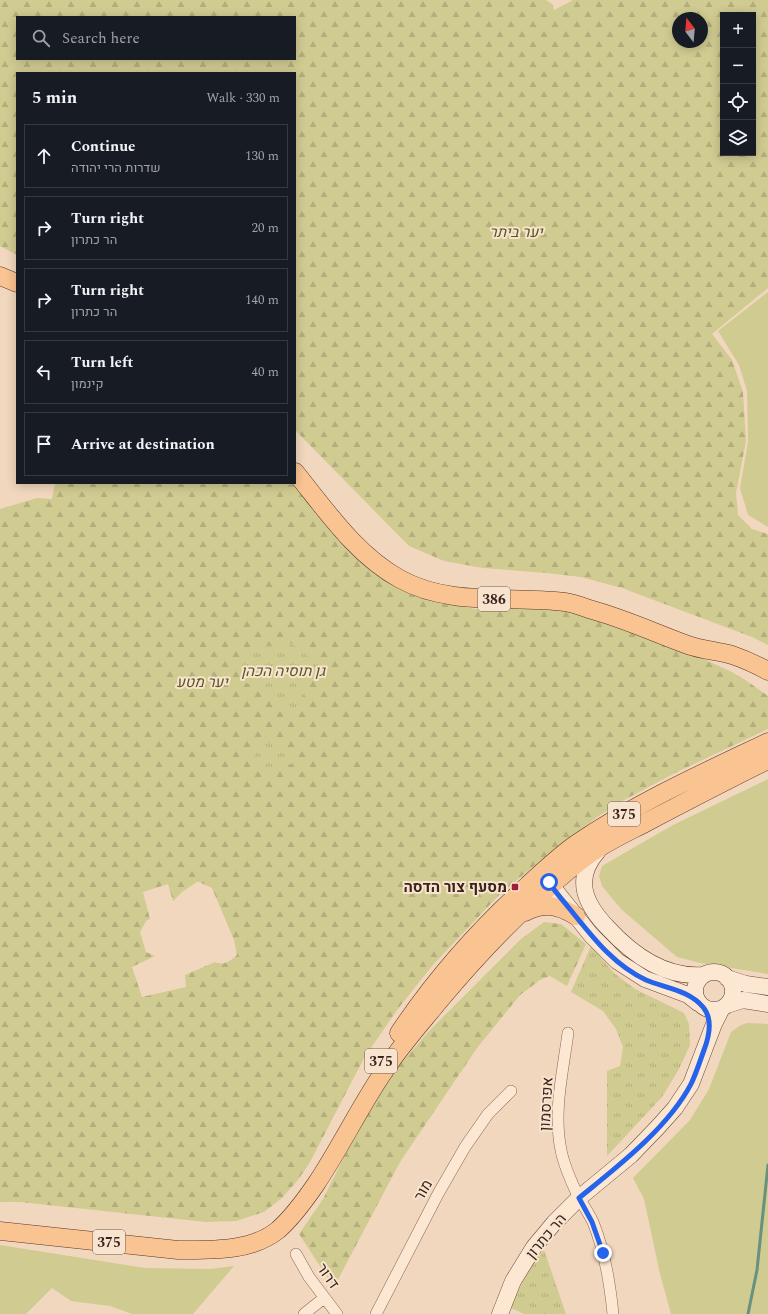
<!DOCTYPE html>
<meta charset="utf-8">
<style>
:root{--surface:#171b24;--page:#242831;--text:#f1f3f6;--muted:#9ea1a6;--line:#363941}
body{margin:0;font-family:Spectral,Heebo,serif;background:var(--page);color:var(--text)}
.controls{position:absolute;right:12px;top:12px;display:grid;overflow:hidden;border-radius:0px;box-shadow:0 2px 10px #0003}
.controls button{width:36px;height:36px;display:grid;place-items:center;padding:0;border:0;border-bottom:1px solid var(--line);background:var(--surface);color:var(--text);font:20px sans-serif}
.compass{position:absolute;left:672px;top:12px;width:36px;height:36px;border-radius:50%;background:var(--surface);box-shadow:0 2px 10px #0003;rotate:344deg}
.stop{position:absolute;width:12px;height:12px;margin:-9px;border:3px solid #2563eb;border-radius:50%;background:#fff}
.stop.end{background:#2563eb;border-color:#fff;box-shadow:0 1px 4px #0008}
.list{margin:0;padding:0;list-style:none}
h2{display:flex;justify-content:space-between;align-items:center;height:52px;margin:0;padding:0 16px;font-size:17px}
h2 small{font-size:13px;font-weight:400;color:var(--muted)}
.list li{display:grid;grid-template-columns:26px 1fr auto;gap:12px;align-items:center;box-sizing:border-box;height:64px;margin:0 8px 8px;padding:0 8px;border:1px solid var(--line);border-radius:0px}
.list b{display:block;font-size:15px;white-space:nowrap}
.list p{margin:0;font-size:13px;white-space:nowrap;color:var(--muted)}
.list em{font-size:13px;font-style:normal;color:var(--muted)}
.icon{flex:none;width:22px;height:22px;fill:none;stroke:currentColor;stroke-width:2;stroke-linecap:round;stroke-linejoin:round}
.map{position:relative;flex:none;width:768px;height:1314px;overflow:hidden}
.search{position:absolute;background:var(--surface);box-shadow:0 2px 10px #0003;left:16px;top:16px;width:280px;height:44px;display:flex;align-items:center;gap:10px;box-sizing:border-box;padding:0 14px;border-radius:0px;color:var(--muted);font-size:15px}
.panel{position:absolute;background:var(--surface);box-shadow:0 2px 10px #0003;left:16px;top:72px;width:280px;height:412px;border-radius:0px}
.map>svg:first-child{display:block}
.grass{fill:#d0cb91}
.forest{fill:url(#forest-firs);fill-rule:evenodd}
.park{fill:url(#park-tufts)}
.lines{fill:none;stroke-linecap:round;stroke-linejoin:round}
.stream{stroke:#68917f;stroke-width:3}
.street-casing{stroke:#8b6755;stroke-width:12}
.secondary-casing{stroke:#6d4839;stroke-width:17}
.primary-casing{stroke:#58362a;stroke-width:19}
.street{stroke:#fce7d2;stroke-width:11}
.secondary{stroke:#fce7d2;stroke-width:16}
.primary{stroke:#f9c392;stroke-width:18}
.route{stroke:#2563eb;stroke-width:5}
.poi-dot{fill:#9f203b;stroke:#f8e3ce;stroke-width:1.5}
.labels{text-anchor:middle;stroke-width:4;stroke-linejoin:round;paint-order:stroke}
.shield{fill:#f8e3ce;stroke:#725d51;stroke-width:1}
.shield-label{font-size:14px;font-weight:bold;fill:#39241b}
.park-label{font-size:15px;font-style:italic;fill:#555820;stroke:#f8e3ce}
.poi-label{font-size:15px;font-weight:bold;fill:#39241b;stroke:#f8e3ce;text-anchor:end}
.street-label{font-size:15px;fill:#39241b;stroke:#f8e3ce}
</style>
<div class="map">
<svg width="768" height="1314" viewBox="0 0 768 1314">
<defs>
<pattern id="forest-firs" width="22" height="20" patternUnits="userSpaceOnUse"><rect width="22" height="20" fill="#d0cb91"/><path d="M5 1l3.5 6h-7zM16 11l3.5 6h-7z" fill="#b3ae7c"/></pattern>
<pattern id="park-tufts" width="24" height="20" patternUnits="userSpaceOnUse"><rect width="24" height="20" fill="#d0cb91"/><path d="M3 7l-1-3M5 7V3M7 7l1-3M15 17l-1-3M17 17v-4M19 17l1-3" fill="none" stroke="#b3ae7c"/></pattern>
</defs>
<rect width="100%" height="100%" fill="#f1d7be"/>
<path class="grass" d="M768 292V527L748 515 740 488 748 442 747 391 739 365 718 331Z
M768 779V974L700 963 677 957 622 910 602 886 599 876 602 866 673 825Z
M747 1023 768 1024V1314H671L660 1274 644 1199 633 1178 690 1120 709 1089 731 1032 741 1025Z
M0 1245 145 1268 210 1269 234 1266 193 1314H132L110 1306 71 1301 52 1288 26 1314H0Z"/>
<path class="forest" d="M0 0H546L552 4 554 10 573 0H768V288L712 334 732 360 743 392 746 441 736 493 738 515 752 529 768 534V645L752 637 622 588 581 577 547 573 483 568 444 561 409 546 295 430V73H17V255L0 246ZM723 15H753V153H723ZM17 17H295V59H17ZM678 18H702V42H678Z
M55 483H295L329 524 436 601 475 609 546 608 575 613 605 620 686 651 732 672 747 681 768 696V729L675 773 626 799 597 817 540 861 500 894 432 966 397 1010 364 1058 309 1164 297 1181 282 1198 264 1212 236 1221 206 1222 20 1202H0V509L37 498 52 499ZM197 882H199L212 888 234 940 237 955C230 961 224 966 215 962L185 975 186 987 142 997 132 967 155 956 146 952 140 932 146 921 150 919 143 892 168 884 173 901 182 892Z
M544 922 561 924 586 944 567 986 550 976 540 980 520 995 477 1048 400 1162 334 1287 299 1234 323 1199 363 1119 392 1074 429 1031 521 939Z"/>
<path class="park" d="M291 643 320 666 292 716 276 698 239 679 246 648Z
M282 739 299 763 257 770 253 745Z
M591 946 614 973 635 989 684 1013 689 1024 690 1045 679 1069 662 1097 607 1156V1071L620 1066 623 1047 616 1029 603 1011 571 992Z
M544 1250 566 1314H524L509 1307 530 1268Z"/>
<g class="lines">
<path class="stream" d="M748 1314 757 1270 768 1165"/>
<defs>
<path id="street" d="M568 1033C563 1071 553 1112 561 1150 564 1167 572 1183 579 1198 584 1206 589 1214 593 1222 605 1252 610 1283 613 1314
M296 1254 309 1277 337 1314
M304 1314 324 1298
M376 1314 438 1194 465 1147 488 1114 511 1091"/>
<path id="secondary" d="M598 851C573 879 585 904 608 928 632 954 665 978 703 975
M548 873V878L551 885 591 935 617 961 645 979 688 995 698 1003
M695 991a19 19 0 1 1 38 0a19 19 0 1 1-38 0Z
M727 978 746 984 768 987
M727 1005 743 1000 768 1004
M500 1314 513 1281 534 1247 554 1223 579 1198 631 1155 658 1127 675 1108 691 1084 714 1024 722 1008"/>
<path id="primary" d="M0 276 17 283
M295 472C326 510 356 555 400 579 451 607 510 595 565 602 573 603 581 606 589 609 623 618 655 633 688 645 702 650 718 651 732 655 744 659 757 665 768 671
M525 912C544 902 558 905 576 916
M399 1033C436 978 478 930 528 885 543 871 559 856 576 844 636 803 703 773 768 742
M0 1231 178 1250C211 1250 251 1252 278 1230 293 1217 305 1200 316 1184 342 1145 362 1102 389 1064 404 1042 422 1022 439 1001 470 964 502 929 538 897 555 882 572 866 591 853 608 841 628 832 647 822 687 801 727 780 768 760"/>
</defs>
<use href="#street" class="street-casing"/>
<use href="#secondary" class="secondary-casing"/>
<use href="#primary" class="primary-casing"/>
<use href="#street" class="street"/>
<use href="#secondary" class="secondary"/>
<use href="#primary" class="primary"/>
</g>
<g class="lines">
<path class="route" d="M549 882C554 891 563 900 569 908 591 935 613 965 646 980 665 988 689 990 703 1007 713 1019 709 1037 704 1050 700 1061 696 1074 691 1084 668 1128 617 1167 579 1198L592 1222 603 1253"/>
</g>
<rect class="poi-dot" x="511" y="883" width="8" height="8" rx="2"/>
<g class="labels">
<g class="shield">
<rect x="478" y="587" width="32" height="24" rx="3"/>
<rect x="608" y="802" width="32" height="24" rx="3"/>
<rect x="365" y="1049" width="32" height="24" rx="3"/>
<rect x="93" y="1230" width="32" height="24" rx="3"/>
</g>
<g class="shield-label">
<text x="494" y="604">386</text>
<text x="624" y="819">375</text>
<text x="381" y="1066">375</text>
<text x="109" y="1247">375</text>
</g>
<g class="park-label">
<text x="516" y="237">יער ביתר</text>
<text x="283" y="676">גן תוסיה הכהן</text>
<text x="202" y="687">יער מטע</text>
</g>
<g class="poi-label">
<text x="507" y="892">מסעף צור הדסה</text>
</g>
<g class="street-label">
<text transform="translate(546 1104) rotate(-87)" y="5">אפרסמון</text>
<text transform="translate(423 1190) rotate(-61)" y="5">מור</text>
<text transform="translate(546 1236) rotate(-50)" y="5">הר כתרון</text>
<text transform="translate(328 1276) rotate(55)" y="5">דרור</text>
</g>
</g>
</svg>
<div class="controls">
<button>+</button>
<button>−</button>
<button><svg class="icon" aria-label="locate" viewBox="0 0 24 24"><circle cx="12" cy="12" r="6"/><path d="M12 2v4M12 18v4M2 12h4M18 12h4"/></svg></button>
<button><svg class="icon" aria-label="layers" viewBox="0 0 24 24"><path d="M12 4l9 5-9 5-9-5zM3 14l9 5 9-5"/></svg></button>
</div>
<svg class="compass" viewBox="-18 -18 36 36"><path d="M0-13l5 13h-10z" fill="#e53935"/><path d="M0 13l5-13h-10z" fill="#9ea1a6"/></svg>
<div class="stop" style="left:549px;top:882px"></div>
<div class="stop end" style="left:603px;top:1253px"></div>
<div class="search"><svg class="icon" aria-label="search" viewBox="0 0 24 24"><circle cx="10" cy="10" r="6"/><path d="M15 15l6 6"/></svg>Search here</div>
<section class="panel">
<h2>5 min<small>Walk · 330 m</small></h2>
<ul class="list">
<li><svg class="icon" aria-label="ahead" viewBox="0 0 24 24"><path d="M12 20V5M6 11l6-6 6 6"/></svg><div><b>Continue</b><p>שדרות הרי יהודה</p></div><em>130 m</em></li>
<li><svg class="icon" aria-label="right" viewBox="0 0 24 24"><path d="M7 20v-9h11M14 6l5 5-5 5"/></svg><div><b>Turn right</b><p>הר כתרון</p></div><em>20 m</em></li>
<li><svg class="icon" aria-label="right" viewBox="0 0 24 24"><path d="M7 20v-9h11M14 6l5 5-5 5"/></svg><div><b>Turn right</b><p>הר כתרון</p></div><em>140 m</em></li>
<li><svg class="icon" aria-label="left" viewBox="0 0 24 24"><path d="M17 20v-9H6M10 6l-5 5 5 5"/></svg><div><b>Turn left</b><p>קינמון</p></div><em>40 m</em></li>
<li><svg class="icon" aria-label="arrive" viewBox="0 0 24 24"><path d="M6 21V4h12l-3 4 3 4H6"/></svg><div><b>Arrive at destination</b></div></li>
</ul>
</section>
</div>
